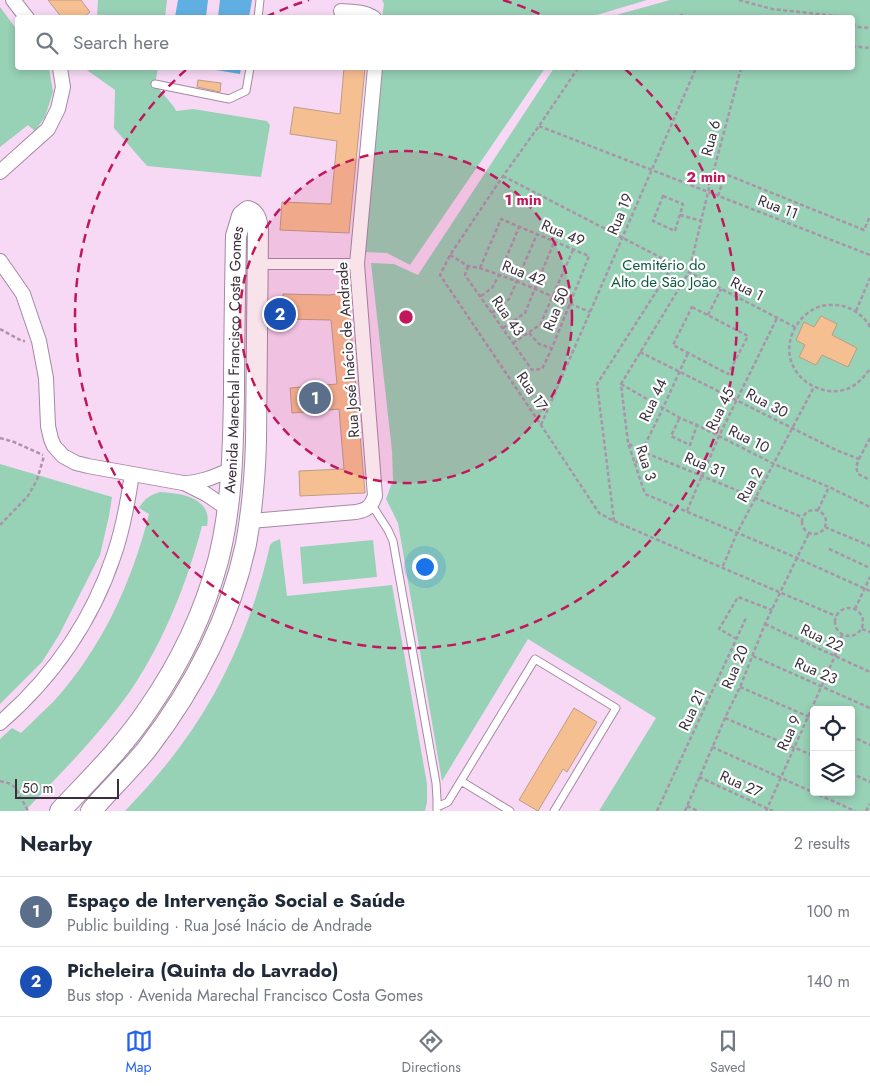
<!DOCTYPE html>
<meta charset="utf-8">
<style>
:root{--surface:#fff;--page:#f2f2f3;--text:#1f2937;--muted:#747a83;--line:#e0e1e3;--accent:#2563eb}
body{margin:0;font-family:Jost,sans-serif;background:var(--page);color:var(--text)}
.controls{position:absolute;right:15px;bottom:15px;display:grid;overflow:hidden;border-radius:5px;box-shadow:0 2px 8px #0003}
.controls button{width:45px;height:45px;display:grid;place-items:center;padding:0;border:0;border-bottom:1px solid var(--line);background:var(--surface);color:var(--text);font:25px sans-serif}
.scale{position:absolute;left:15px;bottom:12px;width:104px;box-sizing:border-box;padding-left:5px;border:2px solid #3b2f3a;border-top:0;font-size:14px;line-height:18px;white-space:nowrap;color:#3b2f3a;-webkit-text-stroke:4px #fff;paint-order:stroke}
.you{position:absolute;left:424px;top:566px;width:18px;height:18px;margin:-12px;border:4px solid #fff;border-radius:50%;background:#1a73e8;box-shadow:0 0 0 8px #1a73e833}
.badge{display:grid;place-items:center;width:32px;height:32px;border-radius:50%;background:var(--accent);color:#fff;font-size:16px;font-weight:700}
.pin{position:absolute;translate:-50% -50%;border:2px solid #fff;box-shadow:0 1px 5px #0006}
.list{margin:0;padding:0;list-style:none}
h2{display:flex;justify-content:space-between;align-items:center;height:65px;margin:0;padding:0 20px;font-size:21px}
h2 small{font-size:16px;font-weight:400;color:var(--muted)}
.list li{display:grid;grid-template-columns:32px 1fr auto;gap:15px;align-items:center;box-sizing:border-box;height:70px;padding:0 20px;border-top:1px solid var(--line)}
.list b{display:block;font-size:19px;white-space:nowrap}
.list p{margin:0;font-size:16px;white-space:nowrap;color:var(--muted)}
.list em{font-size:16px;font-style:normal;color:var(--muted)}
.icon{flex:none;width:28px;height:28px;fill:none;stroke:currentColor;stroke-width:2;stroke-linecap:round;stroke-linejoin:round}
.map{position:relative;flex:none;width:870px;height:811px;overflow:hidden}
.search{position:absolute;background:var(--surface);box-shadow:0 2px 8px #0003;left:15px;right:15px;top:15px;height:55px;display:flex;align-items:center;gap:12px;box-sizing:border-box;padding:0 18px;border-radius:5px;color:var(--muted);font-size:19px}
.sheet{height:205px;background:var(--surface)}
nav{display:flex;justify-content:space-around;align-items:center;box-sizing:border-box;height:70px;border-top:1px solid var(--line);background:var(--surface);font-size:14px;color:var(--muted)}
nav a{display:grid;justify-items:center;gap:2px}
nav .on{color:var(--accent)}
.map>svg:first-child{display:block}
.green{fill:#97d1b6;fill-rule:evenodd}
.water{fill:#60afe2}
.building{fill:#f6bf92;stroke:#bc9d85}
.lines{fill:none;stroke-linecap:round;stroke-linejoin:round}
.service-casing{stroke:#a589a3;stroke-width:9}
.pedestrian-casing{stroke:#a589a3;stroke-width:12}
.minor-casing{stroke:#a589a3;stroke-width:16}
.secondary-casing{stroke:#a589a3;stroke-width:22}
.path{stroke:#ab94aa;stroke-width:2.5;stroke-dasharray:4 2.5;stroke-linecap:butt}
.service{stroke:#fff;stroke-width:7}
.pedestrian{stroke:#fff;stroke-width:10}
.minor{stroke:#fff;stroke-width:14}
.secondary{stroke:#fff;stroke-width:20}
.ring{fill:none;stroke:#c2185b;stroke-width:2.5;stroke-dasharray:9 6}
.labels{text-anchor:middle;stroke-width:4.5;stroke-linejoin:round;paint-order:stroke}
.street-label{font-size:15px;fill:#3b2f3a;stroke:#fff}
.park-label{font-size:15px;fill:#0d593f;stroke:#fff}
.centre{fill:#c2185b;stroke:#fff;stroke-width:2.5}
.ring-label{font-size:15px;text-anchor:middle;font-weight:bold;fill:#c2185b;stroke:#fff;stroke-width:4.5;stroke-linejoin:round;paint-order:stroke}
</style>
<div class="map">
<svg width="870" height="811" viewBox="0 0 870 811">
<rect width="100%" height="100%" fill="#f7d9f5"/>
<path class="green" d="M98 0H167L165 17H97Z
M382 0H647L590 17H382L384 4Z
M670 0H870V811H599L656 718 528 639 442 781 398 523 386 499 393 480 392 451 371 263 394 264 418 275 554 68H852V18L609 17ZM814 710H851V792H814Z
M0 7 17 30 18 68H49L53 92 45 117 35 131 28 125 0 147Z
M84 68H158L155 84 174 107 176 111 193 109 267 121 270 125 261 177 147 166 114 128 115 90Z
M377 68H545L410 265 387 253 363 252Z
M0 464 112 497 109 516 100 555 59 635 42 662 0 704Z
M160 492C181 493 213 498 207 526H202C187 583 164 641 131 690 100 734 62 772 25 811H0V739L12 728 21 733C32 722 43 712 54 701 102 648 132 582 149 514L139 508C144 499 150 495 160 492Z
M280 539 287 596 392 585 427 784V802L425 811H125C144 791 163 770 179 748 224 688 254 617 270 545L273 542Z
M373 540 377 577 303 584 300 547Z"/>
<path class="water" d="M178 0H208L206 17H175Z
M220 0H252L249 17H218Z
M210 68H241L240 74 210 69Z"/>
<path class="building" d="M48 0H81L90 12 83 18H62Z
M344 68H365L349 233 280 230 282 202 331 204 337 141 290 134 294 107 340 114Z
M198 80 221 83 220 92 197 87Z
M348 293 365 493 300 496 299 471 344 469 339 409 292 413 290 388 337 384 331 320 283 319V294L329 295Z
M821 316 837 324 832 335 857 348 848 367 822 355 816 365 799 357 805 345 796 340 804 322 814 327Z
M574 708 597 722 567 772 563 769 538 811 519 800Z"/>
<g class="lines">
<defs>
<path id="service" d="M258 18 260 0
M155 84 229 99 246 91 250 68
M372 505 388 530 393 541 436 783 437 799V811
M461 781 510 811
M437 807 448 802 535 659 616 708 554 811"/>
<path id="pedestrian" d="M258 264H357"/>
<path id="minor" d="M13 0 27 18
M341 11C352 12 364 11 374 18
M0 172 48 129 58 109 63 87 60 68
M0 261 23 294 39 341 46 378 48 426 51 439 54 446 63 456 76 463 88 466 183 483C201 483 216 476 232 469
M184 483 206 494 228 509
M250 521 356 512C367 510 371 507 375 496L357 264 375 68
M0 723C52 678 92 621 114 555 123 529 128 501 132 474"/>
<g id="secondary">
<path id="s1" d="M60 811C91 778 124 746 149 708 180 663 204 613 218 561 232 506 233 452 234 395 234 342 235 289 236 236L242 216 248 211C256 214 257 222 258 229L256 442C255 476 252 511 246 544 230 619 193 689 147 749 129 771 109 790 91 811"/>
</g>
</defs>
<use href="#service" class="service-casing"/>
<use href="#pedestrian" class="pedestrian-casing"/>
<use href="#minor" class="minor-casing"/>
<use href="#secondary" class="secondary-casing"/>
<path class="path" d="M739 0 772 9 837 16 840 18
M673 18 682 15 687 18
M852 24 857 27 870 28
M852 46 870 48
M578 68 539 126 503 176 450 255 440 275 541 425 599 513 614 521C688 553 762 585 836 616
M741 68 708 192 689 272 621 384 628 443 645 494 797 558 870 591
M539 126 870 255
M503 176 795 327
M663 196 683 204 675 231 653 221Z
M718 196 725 174 864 230 870 216
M680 215 702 221
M450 255 468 266 480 268 516 281 590 312
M468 266 465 275 532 370 542 369 552 348 589 256 501 219 480 268
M481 296 492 288 499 275 519 227
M692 307 748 336 728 374 673 345Z
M856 311 870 278
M492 313 509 299 537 234
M708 315 721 289
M870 327C865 316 849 305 836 305 831 305 825 305 821 306 799 313 784 338 791 361 798 383 825 397 847 389 857 385 863 378 870 369
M503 328 525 313 554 242
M0 329 22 341H25
M529 333 539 344 551 348
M513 343 540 325 573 250
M640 352 836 450 859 459 856 467 858 474 870 480
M621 384 680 418 697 425 774 464 829 487 870 507
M679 419 671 436 690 445 697 425
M541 425 696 68
M0 438 14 442 43 455
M629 444 641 451 802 517
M859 459 870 438
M636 463 663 408 688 353
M818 510 829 487
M802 522a12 12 0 1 1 24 0a12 12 0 1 1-24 0Z
M687 511 719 436 777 318
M614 521 597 384 674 264
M0 525 28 496 37 480 44 456
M825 527 870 546
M829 549 870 568
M723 566 737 533 814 387
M835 622a14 14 0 1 1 28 0a14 14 0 1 1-28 0Z
M855 609 870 577
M765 624 870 672
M862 629 870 632
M737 639 719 629 738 597 772 610
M753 656 870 708
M740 687 814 719
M725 718 814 756
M851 736 870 745
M712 747 855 811
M851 773 870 782
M699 777 773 811
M0 781 8 783 15 787 28 811
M687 806 698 811
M657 811 746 618
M685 811 725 718 740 687 765 624 809 533
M766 811 835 656 842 635
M866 811 870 804"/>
<use href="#service" class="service"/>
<use href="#pedestrian" class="pedestrian"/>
<use href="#minor" class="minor"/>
<use href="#secondary" class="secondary"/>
</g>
<circle cx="406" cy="317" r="166" fill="#c2185b" fill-opacity=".12"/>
<g class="ring">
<circle cx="406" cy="317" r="166"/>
<path d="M266 17A331 331 0 0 1 309 0M503 0A331 331 0 0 1 546 17M625 69A331 331 0 1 1 187 69"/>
</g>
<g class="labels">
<g class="street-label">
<text transform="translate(711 138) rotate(-75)" y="5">Rua 6</text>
<text transform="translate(778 207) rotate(21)" y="5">Rua 11</text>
<text transform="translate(620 214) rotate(-67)" y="5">Rua 19</text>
<text transform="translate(563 233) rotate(23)" y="5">Rua 49</text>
<text transform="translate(524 273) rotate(21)" y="5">Rua 42</text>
<text transform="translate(747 289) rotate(27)" y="5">Rua 1</text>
<text transform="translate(556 309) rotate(-68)" y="5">Rua 50</text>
<text transform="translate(508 316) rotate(55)" y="5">Rua 43</text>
<text transform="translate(348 350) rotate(-94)" y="5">Rua José Inácio de Andrade</text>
<text dy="5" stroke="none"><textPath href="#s1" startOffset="502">Avenida Marechal Francisco Costa Gomes</textPath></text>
<text transform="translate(532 391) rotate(56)" y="5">Rua 17</text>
<text transform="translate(653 400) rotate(-65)" y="5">Rua 44</text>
<text transform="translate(767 403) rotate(28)" y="5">Rua 30</text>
<text transform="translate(720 409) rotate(-64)" y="5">Rua 45</text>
<text transform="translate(749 439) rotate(26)" y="5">Rua 10</text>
<text transform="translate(646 463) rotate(72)" y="5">Rua 3</text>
<text transform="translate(705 465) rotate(23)" y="5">Rua 31</text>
<text transform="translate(750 485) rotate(-62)" y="5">Rua 2</text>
<text transform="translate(822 638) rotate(25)" y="5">Rua 22</text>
<text transform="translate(735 667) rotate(-67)" y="5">Rua 20</text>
<text transform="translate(816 671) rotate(24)" y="5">Rua 23</text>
<text transform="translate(692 710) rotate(-65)" y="5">Rua 21</text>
<text transform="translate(789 733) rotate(-66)" y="5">Rua 9</text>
<text transform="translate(741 784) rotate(24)" y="5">Rua 27</text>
</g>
<g class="park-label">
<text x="664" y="270">Cemitério do<tspan x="664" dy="17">Alto de São João</tspan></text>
</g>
</g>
<circle cx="406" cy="317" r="8" class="centre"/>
<g class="ring-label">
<text x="706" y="182">2 min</text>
<text x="523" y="205">1 min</text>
</g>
</svg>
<div class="controls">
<button><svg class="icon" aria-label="locate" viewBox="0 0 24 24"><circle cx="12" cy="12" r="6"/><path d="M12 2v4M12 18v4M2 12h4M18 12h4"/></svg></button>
<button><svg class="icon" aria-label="layers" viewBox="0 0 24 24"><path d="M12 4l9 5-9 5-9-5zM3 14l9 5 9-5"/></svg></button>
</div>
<div class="scale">50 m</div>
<div class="you"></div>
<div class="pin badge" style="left:315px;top:398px;background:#5c6f8a">1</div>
<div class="pin badge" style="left:280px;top:314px;background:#1a4fb4">2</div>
<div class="search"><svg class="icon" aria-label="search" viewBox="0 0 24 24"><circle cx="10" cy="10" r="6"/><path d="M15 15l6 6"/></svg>Search here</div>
</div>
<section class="sheet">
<h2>Nearby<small>2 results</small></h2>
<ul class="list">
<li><span class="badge" style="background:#5c6f8a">1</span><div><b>Espaço de Intervenção Social e Saúde</b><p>Public building · Rua José Inácio de Andrade</p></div><em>100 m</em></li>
<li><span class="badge" style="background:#1a4fb4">2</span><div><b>Picheleira (Quinta do Lavrado)</b><p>Bus stop · Avenida Marechal Francisco Costa Gomes</p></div><em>140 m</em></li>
</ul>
</section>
<nav>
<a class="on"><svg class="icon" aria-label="map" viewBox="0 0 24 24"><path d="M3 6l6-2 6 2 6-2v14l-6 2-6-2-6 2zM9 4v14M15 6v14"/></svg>Map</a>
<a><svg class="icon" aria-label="directions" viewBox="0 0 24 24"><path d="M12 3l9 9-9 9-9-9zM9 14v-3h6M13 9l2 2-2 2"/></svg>Directions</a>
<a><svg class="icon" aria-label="saved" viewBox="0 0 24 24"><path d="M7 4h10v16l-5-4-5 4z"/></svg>Saved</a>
</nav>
